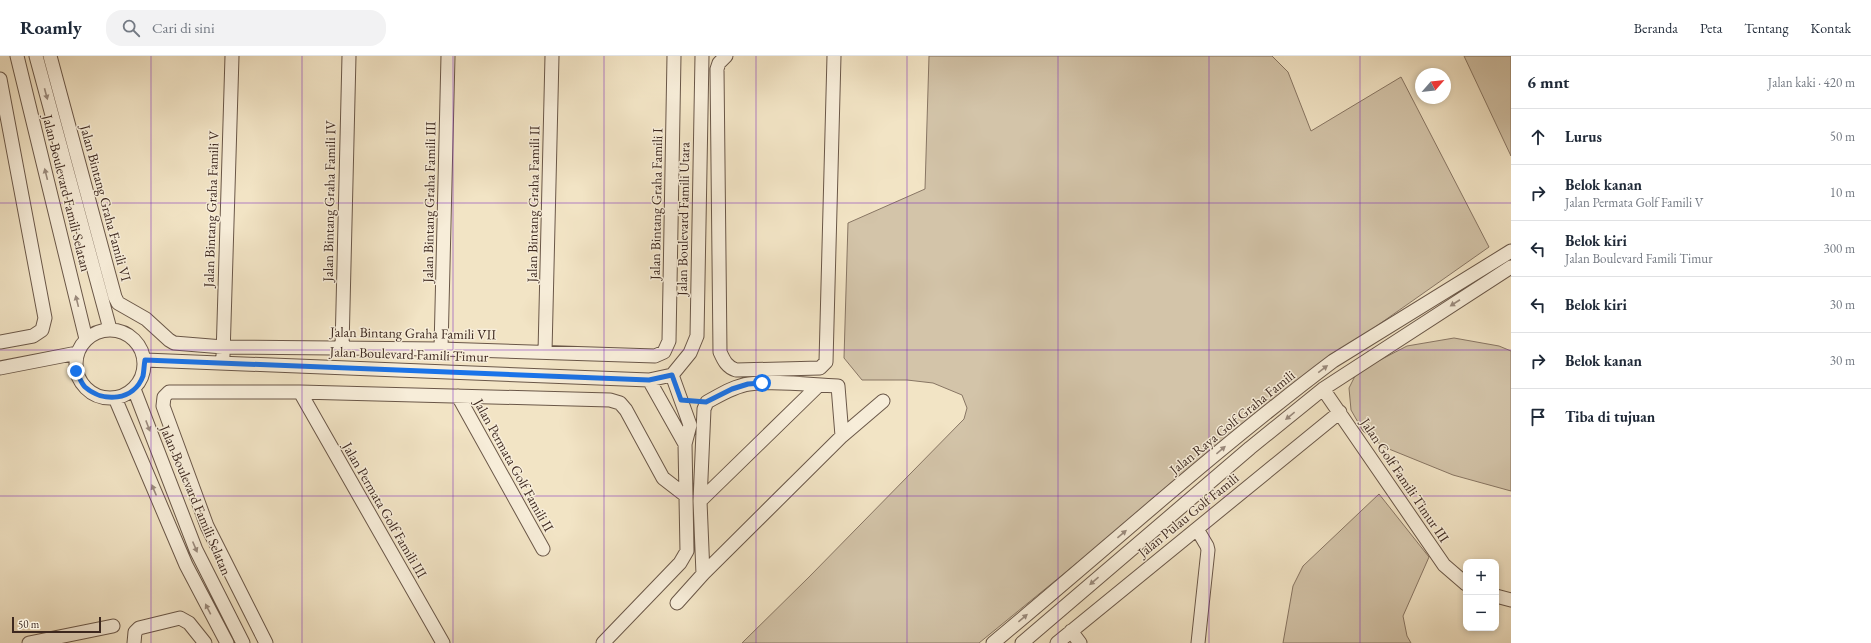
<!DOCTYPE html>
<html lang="id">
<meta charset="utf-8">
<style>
:root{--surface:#fff;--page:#f2f2f3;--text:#1f2937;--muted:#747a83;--line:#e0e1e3}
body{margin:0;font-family:"EB Garamond",serif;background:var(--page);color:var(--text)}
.controls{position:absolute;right:12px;bottom:12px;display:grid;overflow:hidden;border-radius:8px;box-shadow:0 2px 6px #0003}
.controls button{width:36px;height:36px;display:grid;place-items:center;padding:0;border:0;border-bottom:1px solid var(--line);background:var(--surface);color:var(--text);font:20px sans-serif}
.compass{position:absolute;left:1415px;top:12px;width:36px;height:36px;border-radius:50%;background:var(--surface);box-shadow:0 2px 6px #0003;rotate:62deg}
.scale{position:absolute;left:12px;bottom:10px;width:89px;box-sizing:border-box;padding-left:4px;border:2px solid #3d281f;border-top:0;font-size:11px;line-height:14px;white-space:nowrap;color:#3d281f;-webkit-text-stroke:3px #f7edd9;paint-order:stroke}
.stop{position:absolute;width:12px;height:12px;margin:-9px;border:3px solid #1a73e8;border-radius:50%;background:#fff}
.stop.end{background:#1a73e8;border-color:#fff;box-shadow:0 1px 4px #0008}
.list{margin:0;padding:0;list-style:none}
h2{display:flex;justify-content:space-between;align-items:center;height:52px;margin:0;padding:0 16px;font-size:17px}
h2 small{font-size:13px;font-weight:400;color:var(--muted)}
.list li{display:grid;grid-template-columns:26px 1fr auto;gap:12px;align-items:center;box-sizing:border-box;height:56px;padding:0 16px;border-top:1px solid var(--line)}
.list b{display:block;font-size:15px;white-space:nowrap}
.list p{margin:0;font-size:13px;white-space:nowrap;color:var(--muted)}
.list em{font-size:13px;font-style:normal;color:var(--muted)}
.icon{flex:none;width:22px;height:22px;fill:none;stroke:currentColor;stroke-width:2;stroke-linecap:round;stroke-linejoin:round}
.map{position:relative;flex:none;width:1511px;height:587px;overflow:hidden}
header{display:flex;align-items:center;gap:24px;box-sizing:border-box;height:56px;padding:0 20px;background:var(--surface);border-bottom:1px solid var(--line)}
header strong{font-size:19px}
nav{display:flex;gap:22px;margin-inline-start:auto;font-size:14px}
.search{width:280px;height:36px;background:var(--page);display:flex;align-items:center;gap:10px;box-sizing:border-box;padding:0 14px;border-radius:16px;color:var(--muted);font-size:15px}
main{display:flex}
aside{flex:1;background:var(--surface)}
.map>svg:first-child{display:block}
.grass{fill:#d3c4a9;stroke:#887664}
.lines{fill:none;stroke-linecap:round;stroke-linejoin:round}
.minor-casing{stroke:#6a5748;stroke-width:15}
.minor{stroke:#f7edd9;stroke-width:13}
.oneway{fill:#9a8a7c}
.route{stroke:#1a73e8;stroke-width:5}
.grid{fill:none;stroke:#7b2cbf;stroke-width:1;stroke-opacity:0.55}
.labels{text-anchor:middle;stroke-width:3;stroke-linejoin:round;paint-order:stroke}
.street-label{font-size:14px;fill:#3d281f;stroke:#f7edd9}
</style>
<header>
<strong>Roamly</strong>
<div class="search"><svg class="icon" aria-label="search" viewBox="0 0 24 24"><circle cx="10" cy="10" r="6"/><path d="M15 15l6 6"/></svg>Cari di sini</div>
<nav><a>Beranda</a><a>Peta</a><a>Tentang</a><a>Kontak</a></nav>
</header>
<main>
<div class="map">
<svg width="1511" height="587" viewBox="0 0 1511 587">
<rect width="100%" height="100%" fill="#f2e4c5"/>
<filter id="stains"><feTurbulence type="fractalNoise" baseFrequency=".005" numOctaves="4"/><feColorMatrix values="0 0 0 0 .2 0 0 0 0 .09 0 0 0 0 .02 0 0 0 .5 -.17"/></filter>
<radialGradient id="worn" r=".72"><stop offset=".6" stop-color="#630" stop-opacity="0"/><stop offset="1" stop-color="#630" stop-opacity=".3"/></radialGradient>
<path class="grass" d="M929 0H1272L1288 16 1311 75 1401 21 1489 191 1334 300 1247 368 979 587H742L809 521 964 363 967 352 962 339 933 327 907 324H862L844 302 848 167 925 133Z
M1464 0H1511V100Z
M1454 282 1499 290 1511 295V435L1453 419 1384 391 1363 375 1351 354 1349 332 1357 316 1407 290Z
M1379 438 1429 501 1403 560 1407 580 1411 587H1283L1293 530 1303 510Z"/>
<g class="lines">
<defs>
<path id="minor" d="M17 0 86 283
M36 0 110 273
M50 0 115 241 118 247 146 263 169 284 174 287 223 291 441 293 655 300 664 296 669 285 674 0
M726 0 719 7 717 13 720 296C724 305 727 311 736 314L820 312 826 306 834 0
M0 23 45 262 42 274 33 280 0 286
M76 308a34 34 0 1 1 68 0a34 34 0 1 1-68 0Z
M342 292 349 0
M441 293 448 0
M545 296 552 0
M223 300 232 0
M145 304 649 324 672 319
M0 312 77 297
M672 319 690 297 697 280 702 0
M649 324 685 388
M134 333 196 494 243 587
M1323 333 1444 509 1466 528
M300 336 443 587
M458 340 543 493
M115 342 186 509 227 587
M700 445 704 353 707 346C720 339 734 330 749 328 775 324 811 329 838 330L842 380
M1197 473 1207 490 1208 494 1198 587
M703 518 700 445 819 329
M1496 540 1511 544
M677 547 703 518 842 380 883 345
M1071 575 1080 587
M29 587 113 570
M134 587 135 576 139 572 180 562 189 567 205 587
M266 587 207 470 163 350 164 341 169 336H300L610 344 620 347 626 354 663 422 685 439
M603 587 680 507 687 495 685 388 690 369 672 319
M993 587C1106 493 1215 394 1333 305L1511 195
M1022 587 1250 392 1323 333 1511 211
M1057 587 1340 356"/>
</defs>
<use href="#minor" class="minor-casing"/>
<use href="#minor" class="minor"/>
</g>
<defs><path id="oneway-solid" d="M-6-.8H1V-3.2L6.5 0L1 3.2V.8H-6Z"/></defs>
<g class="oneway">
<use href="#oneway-solid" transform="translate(46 38) rotate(75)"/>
<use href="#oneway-solid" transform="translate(46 118) rotate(-104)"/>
<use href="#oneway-solid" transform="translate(77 245) rotate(-104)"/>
<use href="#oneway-solid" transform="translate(1455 247) rotate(147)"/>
<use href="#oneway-solid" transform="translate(1323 313) rotate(-37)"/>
<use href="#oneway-solid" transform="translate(1290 360) rotate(141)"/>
<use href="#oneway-solid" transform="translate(148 370) rotate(69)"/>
<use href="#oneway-solid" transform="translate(1221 394) rotate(-40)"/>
<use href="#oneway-solid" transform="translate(154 434) rotate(-113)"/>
<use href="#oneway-solid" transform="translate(1122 478) rotate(-40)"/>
<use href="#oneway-solid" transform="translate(195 491) rotate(67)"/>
<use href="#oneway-solid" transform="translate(1094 525) rotate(139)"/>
<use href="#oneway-solid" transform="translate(208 553) rotate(-117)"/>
<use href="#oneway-solid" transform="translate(1023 562) rotate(-40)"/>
</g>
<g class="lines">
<path class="route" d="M76 315C79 320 81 327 85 331 103 347 134 345 143 320 144 315 144 309 145 304L649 324 672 319 681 344 706 346 732 333 748 328 762 327"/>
</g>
<path class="grid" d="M151 0V587M302 0V587M453 0V587M604 0V587M756 0V587M907 0V587M1058 0V587M1209 0V587M1360 0V587M0 147H1511M0 294H1511M0 440H1511"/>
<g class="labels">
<g class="street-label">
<text transform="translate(67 137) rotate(76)" y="5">Jalan Boulevard Famili Selatan</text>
<text transform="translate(329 145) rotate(-89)" y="5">Jalan Bintang Graha Famili IV</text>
<text transform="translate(429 146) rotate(-89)" y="5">Jalan Bintang Graha Famili III</text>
<text transform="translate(106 147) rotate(75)" y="5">Jalan Bintang Graha Famili VI</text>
<text transform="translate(533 148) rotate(-89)" y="5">Jalan Bintang Graha Famili II</text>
<text transform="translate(656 148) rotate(-89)" y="5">Jalan Bintang Graha Famili I</text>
<text transform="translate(211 153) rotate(-88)" y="5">Jalan Bintang Graha Famili V</text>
<text transform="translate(683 163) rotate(-89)" y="5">Jalan Boulevard Famili Utara</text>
<text transform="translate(413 277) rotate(1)" y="5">Jalan Bintang Graha Famili VII</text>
<text transform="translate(409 298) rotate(2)" y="5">Jalan Boulevard Famili Timur</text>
<text transform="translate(1232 366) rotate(-39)" y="5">Jalan Raya Golf Graha Famili</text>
<text transform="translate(514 409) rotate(61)" y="5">Jalan Permata Golf Famili II</text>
<text transform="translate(1405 424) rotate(56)" y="5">Jalan Golf Famili Timur III</text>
<text transform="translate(196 444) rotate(67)" y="5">Jalan Boulevard Famili Selatan</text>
<text transform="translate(385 454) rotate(60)" y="5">Jalan Permata Golf Famili III</text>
<text transform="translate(1188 459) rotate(-39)" y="5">Jalan Pulau Golf Famili</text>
</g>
</g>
<rect width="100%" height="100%" filter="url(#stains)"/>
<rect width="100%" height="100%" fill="url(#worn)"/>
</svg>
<div class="controls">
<button>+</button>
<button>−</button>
</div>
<svg class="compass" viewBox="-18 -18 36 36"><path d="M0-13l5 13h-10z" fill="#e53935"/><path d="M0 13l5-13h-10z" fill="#747a83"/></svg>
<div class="scale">50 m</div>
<div class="stop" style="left:762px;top:327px"></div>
<div class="stop end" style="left:76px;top:315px"></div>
</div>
<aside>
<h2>6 mnt<small>Jalan kaki · 420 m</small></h2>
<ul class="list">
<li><svg class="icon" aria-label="ahead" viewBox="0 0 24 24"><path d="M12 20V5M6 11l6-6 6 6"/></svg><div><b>Lurus</b></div><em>50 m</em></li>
<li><svg class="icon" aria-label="right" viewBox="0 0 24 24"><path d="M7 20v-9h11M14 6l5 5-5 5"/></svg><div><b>Belok kanan</b><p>Jalan Permata Golf Famili V</p></div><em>10 m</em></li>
<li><svg class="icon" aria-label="left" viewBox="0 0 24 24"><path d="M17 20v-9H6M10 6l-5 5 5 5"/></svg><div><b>Belok kiri</b><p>Jalan Boulevard Famili Timur</p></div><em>300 m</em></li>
<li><svg class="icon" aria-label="left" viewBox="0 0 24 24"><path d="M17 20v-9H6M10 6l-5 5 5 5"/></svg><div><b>Belok kiri</b></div><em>30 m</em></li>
<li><svg class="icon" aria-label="right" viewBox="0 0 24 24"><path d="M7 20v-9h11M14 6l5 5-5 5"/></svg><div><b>Belok kanan</b></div><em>30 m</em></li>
<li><svg class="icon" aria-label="arrive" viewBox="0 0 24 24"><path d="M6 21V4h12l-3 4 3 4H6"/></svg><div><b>Tiba di tujuan</b></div></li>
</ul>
</aside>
</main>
